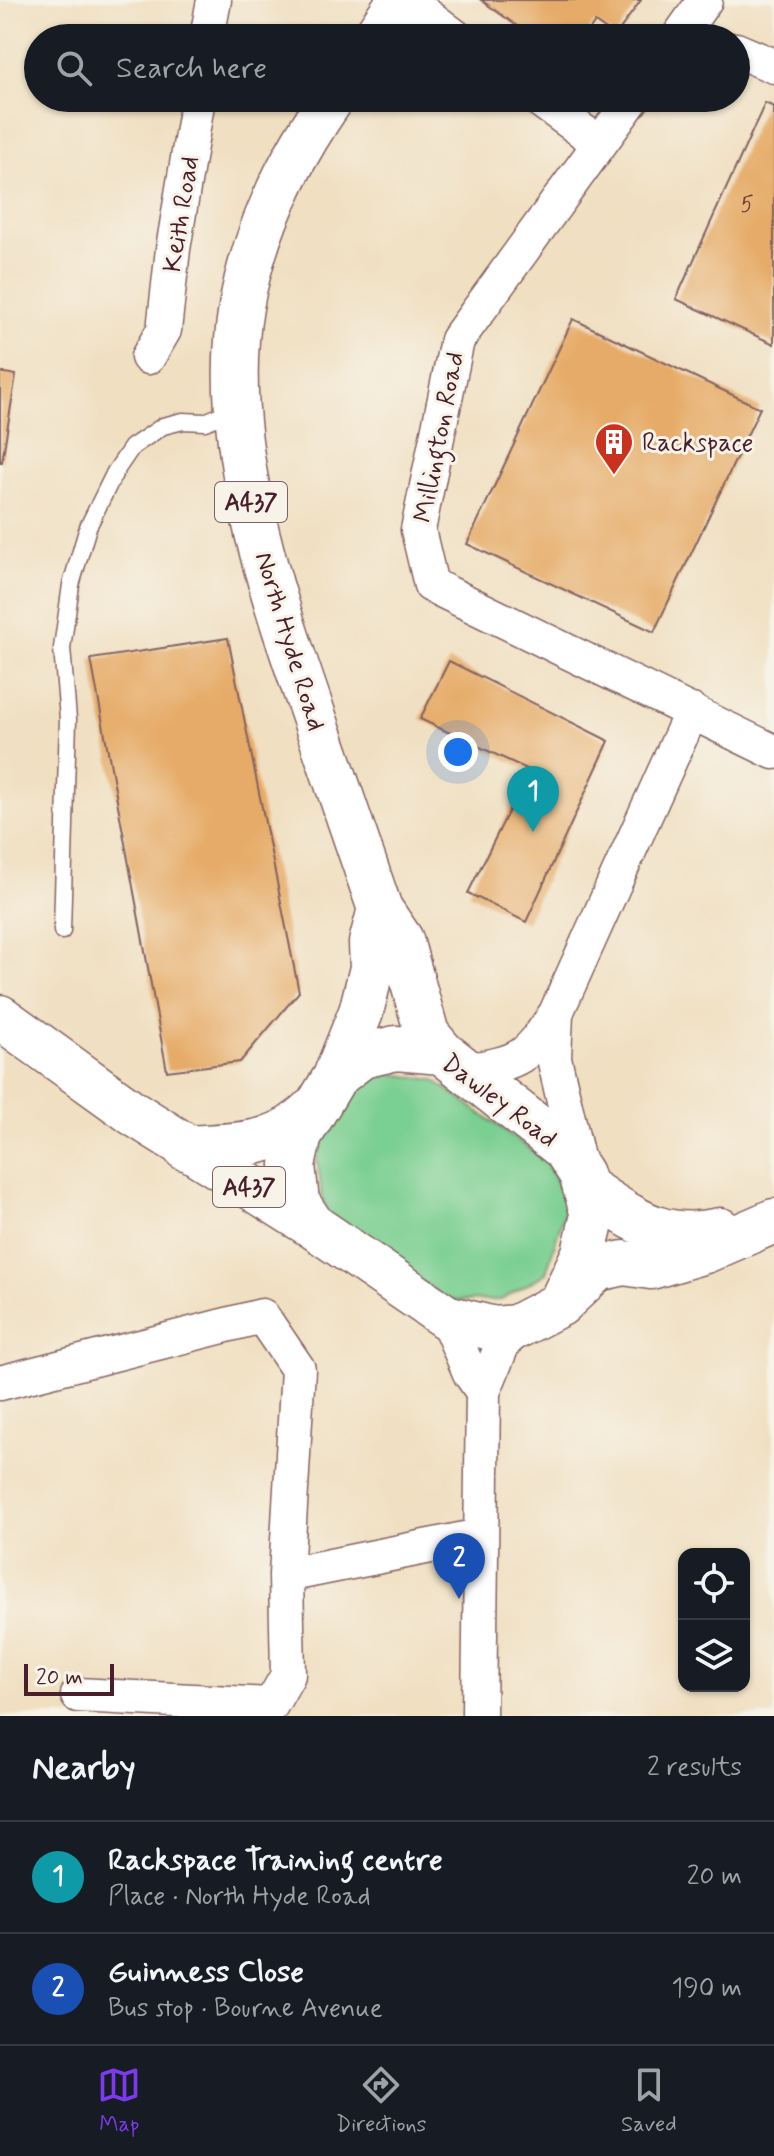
<!DOCTYPE html>
<meta charset="utf-8">
<style>
:root{--surface:#171b24;--page:#242831;--text:#f1f3f6;--muted:#9ea1a6;--line:#363941;--accent:#7c3aed}
body{margin:0;font-family:Mynerve,sans-serif;background:var(--page);color:var(--text)}
.controls{position:absolute;right:24px;bottom:24px;display:grid;overflow:hidden;border-radius:16px;box-shadow:0 2px 6px #0004}
.controls button{width:72px;height:72px;display:grid;place-items:center;padding:0;border:0;border-bottom:2px solid var(--line);background:var(--surface);color:var(--text);font:40px sans-serif}
.scale{position:absolute;left:24px;bottom:20px;width:90px;box-sizing:border-box;padding-left:8px;border:4px solid #4a1f2b;border-top:0;font-size:22px;line-height:28px;white-space:nowrap;color:#4a1f2b;-webkit-text-stroke:6px #f7f3e8;paint-order:stroke}
.you{position:absolute;left:458px;top:752px;width:28px;height:28px;margin:-20px;border:6px solid #fff;border-radius:50%;background:#1a73e8;box-shadow:0 0 0 12px #1a73e833}
.badge{display:grid;place-items:center;width:52px;height:52px;border-radius:50%;background:var(--accent);color:#fff;font-size:26px;font-weight:700}
.pin{position:absolute;translate:-50% -66px;filter:drop-shadow(0 2px 4px #0008)}
.pin::after{content:'';position:absolute;top:42px;width:28px;height:24px;background:inherit;clip-path:polygon(0 0,100% 0,50% 100%)}
.list{margin:0;padding:0;list-style:none}
h2{display:flex;justify-content:space-between;align-items:center;height:104px;margin:0;padding:0 32px;font-size:34px}
h2 small{font-size:26px;font-weight:400;color:var(--muted)}
.list li{display:grid;grid-template-columns:52px 1fr auto;gap:24px;align-items:center;box-sizing:border-box;height:112px;padding:0 32px;border-top:2px solid var(--line)}
.list b{display:block;font-size:30px;white-space:nowrap}
.list p{margin:0;font-size:26px;white-space:nowrap;color:var(--muted)}
.list em{font-size:26px;font-style:normal;color:var(--muted)}
.icon{flex:none;width:44px;height:44px;fill:none;stroke:currentColor;stroke-width:2;stroke-linecap:round;stroke-linejoin:round}
.map{position:relative;flex:none;width:774px;height:1716px;overflow:hidden}
.search{position:absolute;background:var(--surface);box-shadow:0 2px 6px #0004;left:24px;right:24px;top:24px;height:88px;display:flex;align-items:center;gap:20px;box-sizing:border-box;padding:0 28px;border-radius:44px;color:var(--muted);font-size:30px}
.sheet{height:328px;background:var(--surface)}
nav{display:flex;justify-content:space-around;align-items:center;box-sizing:border-box;height:112px;border-top:2px solid var(--line);background:var(--surface);font-size:22px;color:var(--muted)}
nav a{display:grid;justify-items:center;gap:4px}
nav .on{color:var(--accent)}
.map>svg:first-child{display:block}
.grass{fill:#7acf92;stroke:#62775e;stroke-width:2}
.building{fill:#e6ab68}
.lines{fill:none;stroke-linecap:round;stroke-linejoin:round}
.lane-casing{stroke:#846260;stroke-width:19}
.street-casing{stroke:#846260;stroke-width:37}
.secondary-casing{stroke:#846260;stroke-width:47}
.primary-casing{stroke:#846260;stroke-width:47}
.lane{stroke:#fff;stroke-width:16}
.street{stroke:#fff;stroke-width:34}
.secondary{stroke:#fff;stroke-width:44}
.primary{stroke:#fff;stroke-width:44}
.labels{text-anchor:middle;stroke-width:6;stroke-linejoin:round;paint-order:stroke}
.number-label{font-size:22px;fill:#71423a}
.shield{fill:#f7f3e8;stroke:#7e5f64;stroke-width:2}
.shield-label{font-size:24px;font-weight:bold;fill:#4a1f2b}
.street-label{font-size:26px;fill:#4a1f2b;stroke:#f7f3e8}
.poi-label{font-size:26px;fill:#4a1f2b;stroke:#f7f3e8;text-anchor:start}
</style>
<div class="map">
<svg width="774" height="1716" viewBox="0 0 774 1716">
<rect width="100%" height="100%" fill="#f7f3e8"/>
<filter id="ink" filterUnits="userSpaceOnUse"><feTurbulence type="fractalNoise" baseFrequency=".0125" numOctaves="2"/><feDisplacementMap in="SourceGraphic" scale="16" xChannelSelector="R" yChannelSelector="G"/><feConvolveMatrix kernelMatrix="1 2 1 2 8 2 1 2 1" color-interpolation-filters="sRGB"/></filter>
<filter id="wash" filterUnits="userSpaceOnUse"><feTurbulence type="fractalNoise" baseFrequency=".006" numOctaves="4" result="noise"/><feDisplacementMap in="SourceGraphic" scale="32" xChannelSelector="R" yChannelSelector="G"/><feGaussianBlur stdDeviation="1.8" result="paint"/><feColorMatrix in="noise" values="0 0 0 0 0 0 0 0 0 0 0 0 0 0 0 0 0 1.4 0 .05"/><feComposite in="paint" operator="in"/></filter>
<g filter="url(#wash)">
<rect width="100%" height="100%" fill="#f0dfc1"/>
<path class="grass" d="M386 1073 434 1080 548 1162 566 1206 546 1273 501 1300 449 1301 329 1217 322 1195 317 1158 339 1101Z"/>
<g id="blocks">
<path class="building" d="M481 0H641L615 36 595 22 584 38H534Z
M765 103 774 107V344L676 299Z
M573 319 760 408 654 632 467 544Z
M0 372 16 375 2 462H0Z
M228 638 299 992 240 1062 167 1071 91 659Z
M449 661 609 741 526 922 468 893 529 770 420 719Z"/>
</g>
</g>
<g filter="url(#ink)">
<use href="#blocks" fill-opacity="0" stroke="#846260" stroke-width="2"/>
<g class="lines">
<defs>
<path id="lane" d="M62 931 68 719 62 648 71 585 88 527 115 472 132 447 163 426 183 421 205 422 236 409"/>
<path id="street" d="M407 0 457 38
M207 38 214 0
M678 38 705 0
M736 50 774 66
M537 98 599 143
M633 98 457 340 418 530 431 585 774 752
M148 357 164 330 173 249 198 98
M556 1014 554 1058 579 1166
M466 1071C522 1061 525 1060 556 1013L692 711
M446 1317 470 1373 483 1392
M0 1383 262 1316 298 1369 286 1575 288 1675 271 1705 78 1695
M286 1575 480 1536
M479 1716 483 1392 503 1343 525 1322"/>
<path id="secondary" d="M587 1189C635 1219 660 1243 720 1230
M560 1304 597 1269 624 1263 651 1267 705 1251 774 1221"/>
<path id="primary" d="M374 38 400 0
M332 98C289 160 254 232 241 307 219 437 269 587 311 708 334 775 357 842 380 909L401 940 427 1034 442 1052
M0 1017 133 1113 313 1226 446 1317 495 1329 516 1327 560 1304 584 1253 593 1215 581 1174 565 1149 442 1052 396 1048 362 1056 335 1077 300 1135 293 1165 297 1202 313 1226
M335 1077 361 1012 372 968 371 943 380 909
M185 1148C239 1144 274 1149 315 1108"/>
</defs>
<use href="#lane" class="lane-casing"/>
<use href="#street" class="street-casing"/>
<use href="#secondary" class="secondary-casing"/>
<use href="#primary" class="primary-casing"/>
<use href="#lane" class="lane"/>
<use href="#street" class="street"/>
<use href="#secondary" class="secondary"/>
<use href="#primary" class="primary"/>
</g>
</g>
<defs>
<symbol id="building-pin" viewBox="-11 -11 22 30"><path d="M0 17L-7.5 6A9.5 9.5 0 1 1 7.5 6Z" fill="#c8321e" stroke="#f7f3e8"/><path d="M-4-6H4V6H1V3H-1V6H-4ZM-2.5-4.3h1.7v1.8h-1.7ZM.8-4.3h1.7v1.8H.8ZM-2.5-1h1.7V.8h-1.7ZM.8-1h1.7V.8H.8Z" fill="#fff"/></symbol>
</defs>
<g fill-rule="evenodd">
<use href="#building-pin" x="592" y="420" width="44" height="60"/>
</g>
<g class="labels">
<g class="number-label">
<text x="747" y="211">5</text>
</g>
<g class="shield">
<rect x="215" y="482" width="72" height="40" rx="6"/>
<rect x="213" y="1167" width="72" height="40" rx="6"/>
</g>
<g class="shield-label">
<text x="251" y="510">A437</text>
<text x="249" y="1195">A437</text>
</g>
<g class="street-label">
<text transform="translate(180 214) rotate(-81)" y="9">Keith Road</text>
<text transform="translate(438 437) rotate(-79)" y="9">Millington Road</text>
<text transform="translate(291 641) rotate(73)" y="9">North Hyde Road</text>
<text transform="translate(500 1100) rotate(37)" y="9">Dawley Road</text>
</g>
<g class="poi-label">
<text x="642" y="451">Rackspace</text>
</g>
</g>
</svg>
<div class="controls">
<button><svg class="icon" aria-label="locate" viewBox="0 0 24 24"><circle cx="12" cy="12" r="6"/><path d="M12 2v4M12 18v4M2 12h4M18 12h4"/></svg></button>
<button><svg class="icon" aria-label="layers" viewBox="0 0 24 24"><path d="M12 4l9 5-9 5-9-5zM3 14l9 5 9-5"/></svg></button>
</div>
<div class="scale">20 m</div>
<div class="you"></div>
<div class="pin badge" style="left:533px;top:832px;background:#0f9aa8">1</div>
<div class="pin badge" style="left:459px;top:1599px;background:#1a4fb4">2</div>
<div class="search"><svg class="icon" aria-label="search" viewBox="0 0 24 24"><circle cx="10" cy="10" r="6"/><path d="M15 15l6 6"/></svg>Search here</div>
</div>
<section class="sheet">
<h2>Nearby<small>2 results</small></h2>
<ul class="list">
<li><span class="badge" style="background:#0f9aa8">1</span><div><b>Rackspace Training centre</b><p>Place · North Hyde Road</p></div><em>20 m</em></li>
<li><span class="badge" style="background:#1a4fb4">2</span><div><b>Guinness Close</b><p>Bus stop · Bourne Avenue</p></div><em>190 m</em></li>
</ul>
</section>
<nav>
<a class="on"><svg class="icon" aria-label="map" viewBox="0 0 24 24"><path d="M3 6l6-2 6 2 6-2v14l-6 2-6-2-6 2zM9 4v14M15 6v14"/></svg>Map</a>
<a><svg class="icon" aria-label="directions" viewBox="0 0 24 24"><path d="M12 3l9 9-9 9-9-9zM9 14v-3h6M13 9l2 2-2 2"/></svg>Directions</a>
<a><svg class="icon" aria-label="saved" viewBox="0 0 24 24"><path d="M7 4h10v16l-5-4-5 4z"/></svg>Saved</a>
</nav>
